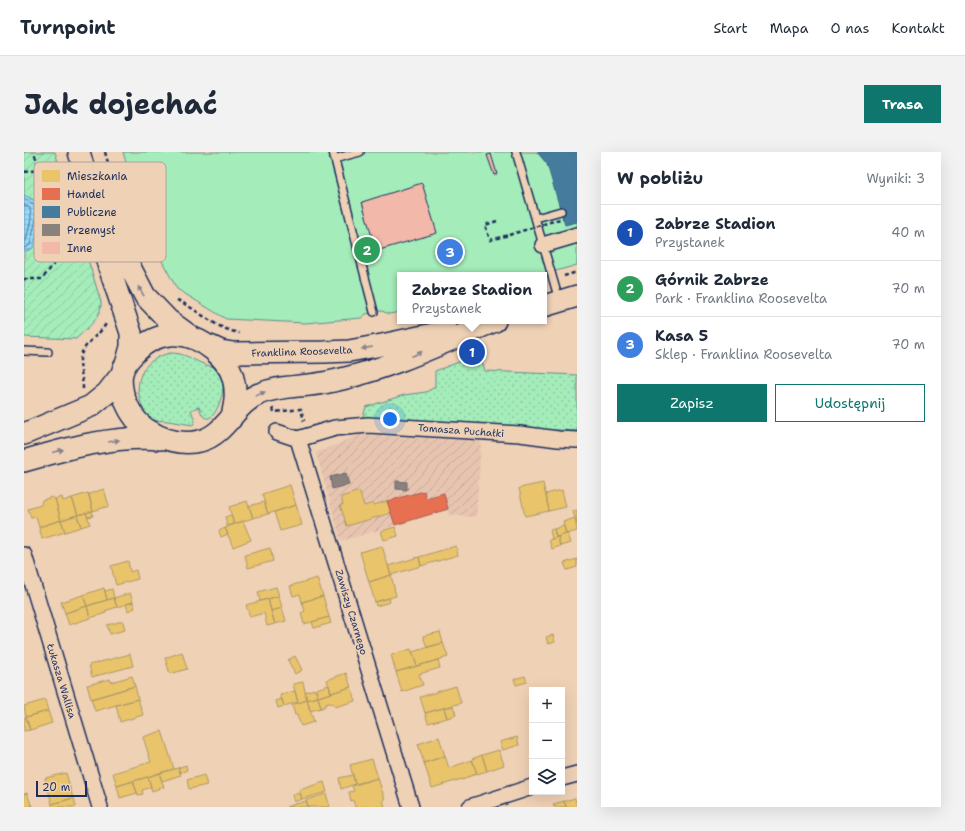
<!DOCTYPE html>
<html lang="pl">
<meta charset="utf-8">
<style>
:root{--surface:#fff;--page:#f2f2f3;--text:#1f2937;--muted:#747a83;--line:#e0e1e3;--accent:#0f766e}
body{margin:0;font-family:"Shantell Sans",sans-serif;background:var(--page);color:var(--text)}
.controls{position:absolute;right:12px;bottom:12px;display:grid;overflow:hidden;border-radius:0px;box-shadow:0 4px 16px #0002}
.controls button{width:36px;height:36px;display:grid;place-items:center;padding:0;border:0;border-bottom:1px solid var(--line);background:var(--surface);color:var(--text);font:20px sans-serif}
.scale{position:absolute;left:12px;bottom:10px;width:51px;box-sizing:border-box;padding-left:4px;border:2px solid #1b2f5e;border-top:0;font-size:11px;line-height:14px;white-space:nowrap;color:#1b2f5e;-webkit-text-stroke:3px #efd1b5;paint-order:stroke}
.you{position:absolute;left:366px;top:267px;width:14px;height:14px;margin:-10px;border:3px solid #fff;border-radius:50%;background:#1a73e8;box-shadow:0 0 0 6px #1a73e833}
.badge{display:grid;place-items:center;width:26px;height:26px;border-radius:50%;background:var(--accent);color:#fff;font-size:13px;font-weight:700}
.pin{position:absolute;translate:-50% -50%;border:2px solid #fff;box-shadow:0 1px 4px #0006}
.popup{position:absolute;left:373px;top:120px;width:150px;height:52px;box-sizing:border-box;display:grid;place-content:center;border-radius:0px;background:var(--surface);filter:drop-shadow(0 1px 3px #0005);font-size:13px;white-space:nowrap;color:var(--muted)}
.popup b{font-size:15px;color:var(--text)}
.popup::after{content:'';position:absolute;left:50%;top:100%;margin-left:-8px;border:8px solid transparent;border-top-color:var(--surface)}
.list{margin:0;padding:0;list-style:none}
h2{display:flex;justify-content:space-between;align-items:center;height:52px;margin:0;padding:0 16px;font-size:17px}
h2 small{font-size:13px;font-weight:400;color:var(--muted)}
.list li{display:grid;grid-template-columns:26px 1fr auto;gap:12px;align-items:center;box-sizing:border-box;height:56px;padding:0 16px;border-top:1px solid var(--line)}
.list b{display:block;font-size:15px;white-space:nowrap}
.list p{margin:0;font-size:13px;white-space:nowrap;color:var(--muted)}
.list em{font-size:13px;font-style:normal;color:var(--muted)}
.actions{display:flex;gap:8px;padding:12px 16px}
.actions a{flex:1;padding:9px 0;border:1px solid var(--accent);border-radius:0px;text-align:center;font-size:14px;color:var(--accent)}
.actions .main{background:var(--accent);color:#fff}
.icon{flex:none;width:22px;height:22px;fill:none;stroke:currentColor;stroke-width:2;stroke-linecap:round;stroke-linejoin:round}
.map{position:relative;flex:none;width:553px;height:655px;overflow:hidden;border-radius:0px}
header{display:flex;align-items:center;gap:24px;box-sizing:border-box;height:56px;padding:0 20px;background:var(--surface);border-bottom:1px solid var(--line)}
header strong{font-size:19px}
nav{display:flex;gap:22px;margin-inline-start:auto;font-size:14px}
.intro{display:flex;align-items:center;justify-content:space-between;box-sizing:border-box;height:96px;padding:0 24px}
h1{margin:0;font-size:28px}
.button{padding:10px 18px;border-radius:0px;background:var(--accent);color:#fff;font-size:14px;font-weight:700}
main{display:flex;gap:24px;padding:0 24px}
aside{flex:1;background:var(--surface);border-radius:0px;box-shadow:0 4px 16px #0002}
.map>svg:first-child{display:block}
.industrial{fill:url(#industrial-furrows)}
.grass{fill:url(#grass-dots);stroke:#608e8c}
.park{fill:#a4ecb9;stroke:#608e8c}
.garden{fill:url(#garden-furrows);stroke:#608e8c}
.water{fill:url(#water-rules);stroke:#6595ba}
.homes{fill:#e9c46a;stroke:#ab9766}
.shops{fill:#e76f51;stroke:#aa5c55}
.public{fill:#457b9d;stroke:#38648a}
.industry{fill:#8a817c;stroke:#696873}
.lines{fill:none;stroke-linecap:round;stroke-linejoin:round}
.shore{stroke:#4c739c;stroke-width:1}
.building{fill:#f2b8aa;stroke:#1b2f5e}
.lane-casing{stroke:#1b2f5e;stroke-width:10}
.street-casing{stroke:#1b2f5e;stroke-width:18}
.secondary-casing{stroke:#1b2f5e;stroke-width:24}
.path{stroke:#1b2f5e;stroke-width:2.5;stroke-dasharray:4 3;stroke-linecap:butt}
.lane{stroke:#efd1b5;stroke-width:7}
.street{stroke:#efd1b5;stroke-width:15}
.secondary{stroke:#efd1b5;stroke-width:21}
.path-bridge{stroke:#1b2f5e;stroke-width:2.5;stroke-dasharray:4 3;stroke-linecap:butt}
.oneway{fill:#85808a}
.labels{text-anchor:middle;stroke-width:4;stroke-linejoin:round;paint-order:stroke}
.street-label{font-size:10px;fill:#1b2f5e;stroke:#efd1b5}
.key{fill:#efd1b5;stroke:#afa09b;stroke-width:1}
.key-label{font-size:11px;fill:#1b2f5e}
</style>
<header>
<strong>Turnpoint</strong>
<nav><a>Start</a><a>Mapa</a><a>O nas</a><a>Kontakt</a></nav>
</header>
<div class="intro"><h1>Jak dojechać</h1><a class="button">Trasa</a></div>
<main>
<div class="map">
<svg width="553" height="655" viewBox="0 0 553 655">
<defs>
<pattern id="industrial-furrows" width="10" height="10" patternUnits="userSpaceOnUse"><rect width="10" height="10" fill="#e7c4af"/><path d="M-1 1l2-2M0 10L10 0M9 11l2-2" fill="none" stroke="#c6a999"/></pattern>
<pattern id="grass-dots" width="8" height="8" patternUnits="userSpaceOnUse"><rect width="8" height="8" fill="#a4ecb9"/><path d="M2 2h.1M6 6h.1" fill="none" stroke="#8dcba1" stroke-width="1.8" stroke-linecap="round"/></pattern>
<pattern id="garden-furrows" width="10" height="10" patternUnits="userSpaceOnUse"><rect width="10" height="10" fill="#a4ecb9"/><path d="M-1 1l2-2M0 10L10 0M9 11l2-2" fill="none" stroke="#8dcba1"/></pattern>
<pattern id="water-rules" width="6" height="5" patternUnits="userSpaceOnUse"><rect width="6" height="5" fill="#96d9f8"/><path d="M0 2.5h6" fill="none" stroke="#81bbd7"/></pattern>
</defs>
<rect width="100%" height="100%" fill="#efd1b5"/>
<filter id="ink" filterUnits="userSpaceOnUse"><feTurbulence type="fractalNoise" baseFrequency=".025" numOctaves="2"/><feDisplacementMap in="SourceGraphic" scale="8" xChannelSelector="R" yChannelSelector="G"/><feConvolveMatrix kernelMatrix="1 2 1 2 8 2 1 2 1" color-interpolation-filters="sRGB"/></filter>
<g filter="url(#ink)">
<path class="industrial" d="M335 283 457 289 452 365 424 363V358L317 389 292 301Z"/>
<path class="grass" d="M146 201C162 201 168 208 182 213 186 214 190 215 194 215 196 221 199 228 199 234 200 241 190 275 179 264 177 262 176 257 175 255L167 258 171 269 169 273 144 269 126 268C106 241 111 209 146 201Z
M456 202 461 219 553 223V279L338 268 342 255 380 243 402 240 411 235V219Z"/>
<path class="park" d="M99 0H553V113L518 123H376V160L365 162 358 159 350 160 342 162 337 166 281 171 202 167 153 137 124 83Z"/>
<path class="garden" d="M0 0H31L77 150C78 166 63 176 52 187L0 185Z"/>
<path class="water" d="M0 43 14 50 17 67 9 96 0 100Z"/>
<path class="homes" d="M519 331 525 359 501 364 495 336Z
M266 333 272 353 244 362 238 342Z
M80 337 85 354 69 359 65 342Z
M538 338 542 355 525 359 522 342Z
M335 339 340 354 349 351 350 353 363 349 367 361 323 374 316 353H319L317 345Z
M64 341 69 359 54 363 48 346Z
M28 345 31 347 37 368 15 375 12 365 7 366 4 357 17 353 18 348Z
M38 345 39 349 48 346 54 363 37 368 31 347Z
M223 349 229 366 210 372 205 355Z
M240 350 244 362 229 366 225 354Z
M272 353 278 373 256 379 250 360Z
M553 358V373L549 359Z
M68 359 69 364 64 365 62 361Z
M62 361 66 372 57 375 53 363Z
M53 363 57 375 41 380 37 368Z
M207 363 210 372 203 374 201 365Z
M551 366 553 379 542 382 539 370Z
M37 368 41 380 18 387 15 375Z
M219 369 227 388 209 395 201 376Z
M540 374 542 382 532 385 530 377Z
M371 375 374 384 360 388 357 379Z
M201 376 204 382 197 385 195 379Z
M530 377 532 385 528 387 526 378Z
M542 382H544L547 391 536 394 534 385Z
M534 385 536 394 528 397 525 388Z
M358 394 367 423 345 430 336 400Z
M432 394 434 403 397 414 395 405Z
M246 396 249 409 224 416 221 403Z
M395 405 397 414 367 423 364 414Z
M553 407V415L543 418 540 411Z
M104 409 106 420 112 418 114 427 92 433 87 414Z
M367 423 372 444 351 450 345 430Z
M293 426 299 444 278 450 276 442 269 444 266 434Z
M252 435 255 444 236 449 234 440Z
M80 436 83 448 63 454 59 443Z
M88 437 90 446 83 448 81 439Z
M106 441 109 450 93 455 90 446Z
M59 443 63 454 41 461 37 450Z
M255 444 258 456 247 459 244 447Z
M299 444 305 465 280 472 277 461 281 459 278 450Z
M90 446 93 455 81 459 82 461 66 466 63 454Z
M365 446 366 450 352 454 351 450Z
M244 447 251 472 243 474 240 461 226 465 222 453Z
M109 450 111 456 104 459 102 452Z
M63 454 66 466 45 473 41 461Z
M258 456 262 469 251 472 247 459Z
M305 465 307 471 290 476 288 470Z
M99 469 101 478 86 482 83 473Z
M416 480 419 491 403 495 399 484Z
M529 483 531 490 524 492 522 485Z
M419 491 424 505 393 514 388 500Z
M387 497 393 514 372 520 367 503Z
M158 500 163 517 146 522 141 506Z
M106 502 109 514 68 525 65 513Z
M271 504 278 518 271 522 264 508Z
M414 508 416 516 395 522 399 533 378 540 372 520Z
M322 521 327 535 307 541 303 528Z
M108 524 111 534 67 547 63 533 86 527 87 530Z
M501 524 503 530 492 533 490 527Z
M279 530 283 548 274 551 269 532Z
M305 533 307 541 294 545 292 537Z
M111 534 114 547 71 559 67 547Z
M432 534 437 551 401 561 396 545Z
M327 535 331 549 311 555 310 552 305 551 302 552 300 555 297 556 294 545Z
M290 537 291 540 292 539 294 545 283 548 281 540Z
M271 539 274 550 260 554 256 543Z
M294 545 297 556 286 559 283 548Z
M114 547 119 563 96 570 92 553Z
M258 547 260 554 254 556 252 549Z
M21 548 24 559 2 565 0 554Z
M283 548 290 570 277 574 273 563H271L268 553Z
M429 554 432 563 423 566 420 556Z
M420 556 423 566 404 571 401 561Z
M24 559 28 571 6 578 2 565Z
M2 565 6 578 0 579V566Z
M138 579 150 617 93 634 89 621 127 610 119 585Z
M415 585 421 604 400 611 394 592Z
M493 585 495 593 479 598 476 590Z
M475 598 480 613 463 619 458 603Z
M458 603 463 619 453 622 448 607Z
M421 604 425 616 448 608 453 622 443 625V626L438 628V627L408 636 400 611Z
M348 607 354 626 331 632 326 613Z
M162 613 163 618 156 621 154 616Z
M154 616 157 623 138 629 135 621Z
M42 621 49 646 28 652 21 626Z
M135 621 140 635 128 639 124 625Z
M180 623 183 633 165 637 163 628Z
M329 623 331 632 317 637 315 626Z
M124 625 127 635 118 638 119 642 114 643 109 629Z
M354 626 361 648H359L361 655H331L329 648 327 649 325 640 330 639 328 634Z
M109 629 113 641 96 646 93 634Z
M300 630 303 640 278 647 275 638Z
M3 641 8 655H0V642Z
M276 641 278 647 270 650 268 643Z
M302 642 306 655H284L282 648Z
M50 646 52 655H28V652Z
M551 646 553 655H542L540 649Z
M282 649 284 655H262Z
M540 649 542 655H530L529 652Z"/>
<path class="shops" d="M433 90 437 105 419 110 415 96Z
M400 339 402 346 420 341 424 357 371 373 363 349Z"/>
<path class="public" d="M513 0H553V70L541 73 523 12Z"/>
<path class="industry" d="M322 321 325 333 308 337 306 325Z
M372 329 383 330V338L372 337Z"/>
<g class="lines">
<path class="shore" d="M0 47 10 53 12 67 6 93 0 96
M0 53 6 56 7 67 2 89 0 90"/>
</g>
<path class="building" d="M467 2 473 22 470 23 463 3Z
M398 31 413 81 352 99 338 50Z"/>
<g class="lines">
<defs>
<path id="lane" d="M309 0 350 160
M492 0 535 148
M310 7 336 0
M512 66 537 59
M0 199 24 200"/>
<path id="street" d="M519 93 553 83
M253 280 274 287 387 655
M274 287 311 276 344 273 496 282 534 287 553 288
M0 403 76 655
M538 626 553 622
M446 655 508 635"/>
<path id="secondary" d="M55 0 73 63 78 94 107 181V195L103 209
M75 66 92 88 121 144 144 168 166 184
M520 154 553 144
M186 194 197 199 209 201 300 200 325 199 358 193 423 179
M207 267C211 254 213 239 209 226 206 214 198 206 189 198 164 177 133 177 110 202 97 215 95 225 99 242 103 256 112 271 124 278 139 288 158 293 176 289 203 282 210 252 235 242 251 235 268 235 285 233 297 232 310 229 322 226 374 213 422 189 471 169
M0 282 67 254 83 241 97 223
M0 309C44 296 91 283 137 287"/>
</defs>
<use href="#lane" class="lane-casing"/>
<use href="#street" class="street-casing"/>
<use href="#secondary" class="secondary-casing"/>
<path class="path" d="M81 0 99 65
M0 20 15 18
M473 69 461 73 466 88 485 83
M540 124 553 120
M0 127H18L34 107 35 87 10 0
M153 148C175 158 190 176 215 181
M59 237C59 228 56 218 56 208 57 192 76 184 83 170
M249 256 250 260 277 257 280 269"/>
<use href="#lane" class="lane"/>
<use href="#street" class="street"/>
<use href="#secondary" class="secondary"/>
<path class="path-bridge" d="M485 83 539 66"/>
</g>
<defs><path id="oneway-solid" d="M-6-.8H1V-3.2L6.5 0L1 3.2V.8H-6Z"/></defs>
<g class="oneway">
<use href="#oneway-solid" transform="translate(117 139) rotate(-121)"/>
<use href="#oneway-solid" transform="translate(343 196) rotate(171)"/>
<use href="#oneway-solid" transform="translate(393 202) rotate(-24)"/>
<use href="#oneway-solid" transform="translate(236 242) rotate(-22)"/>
<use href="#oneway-solid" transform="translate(90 289) rotate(-10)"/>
<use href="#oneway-solid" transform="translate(34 299) rotate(-14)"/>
</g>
</g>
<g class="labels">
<g class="street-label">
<text transform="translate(278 199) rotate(-2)" y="4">Franklina Roosevelta</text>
<text transform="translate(437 278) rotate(4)" y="4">Tomasza Puchałki</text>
<text transform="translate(328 460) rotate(73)" y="4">Zawiszy Czarnego</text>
<text transform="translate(38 529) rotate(73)" y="4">Łukasza Wallisa</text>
</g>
</g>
<rect x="10" y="10" width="132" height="100" rx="6" class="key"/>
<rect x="18" y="18" width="18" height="12" fill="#e9c46a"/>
<rect x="18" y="36" width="18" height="12" fill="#e76f51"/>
<rect x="18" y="54" width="18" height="12" fill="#457b9d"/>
<rect x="18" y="72" width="18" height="12" fill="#8a817c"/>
<rect x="18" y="90" width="18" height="12" fill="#f2b8aa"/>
<g class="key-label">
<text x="43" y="28">Mieszkania</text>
<text x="43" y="46">Handel</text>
<text x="43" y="64">Publiczne</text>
<text x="43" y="82">Przemysł</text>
<text x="43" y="100">Inne</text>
</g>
</svg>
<div class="controls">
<button>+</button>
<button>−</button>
<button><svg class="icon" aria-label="layers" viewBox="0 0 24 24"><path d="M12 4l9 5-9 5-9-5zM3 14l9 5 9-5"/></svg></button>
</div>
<div class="scale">20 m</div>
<div class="you"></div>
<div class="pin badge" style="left:448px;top:200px;background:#1a4fb4">1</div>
<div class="popup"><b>Zabrze Stadion</b>Przystanek</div>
<div class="pin badge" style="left:343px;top:98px;background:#2e9e5b">2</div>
<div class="pin badge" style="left:426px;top:100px;background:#3f7fe0">3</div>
</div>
<aside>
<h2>W pobliżu<small>Wyniki: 3</small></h2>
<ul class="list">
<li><span class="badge" style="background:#1a4fb4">1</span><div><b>Zabrze Stadion</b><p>Przystanek</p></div><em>40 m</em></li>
<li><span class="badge" style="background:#2e9e5b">2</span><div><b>Górnik Zabrze</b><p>Park · Franklina Roosevelta</p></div><em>70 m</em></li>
<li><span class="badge" style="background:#3f7fe0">3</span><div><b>Kasa 5</b><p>Sklep · Franklina Roosevelta</p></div><em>70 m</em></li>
</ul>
<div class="actions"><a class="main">Zapisz</a><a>Udostępnij</a></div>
</aside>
</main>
